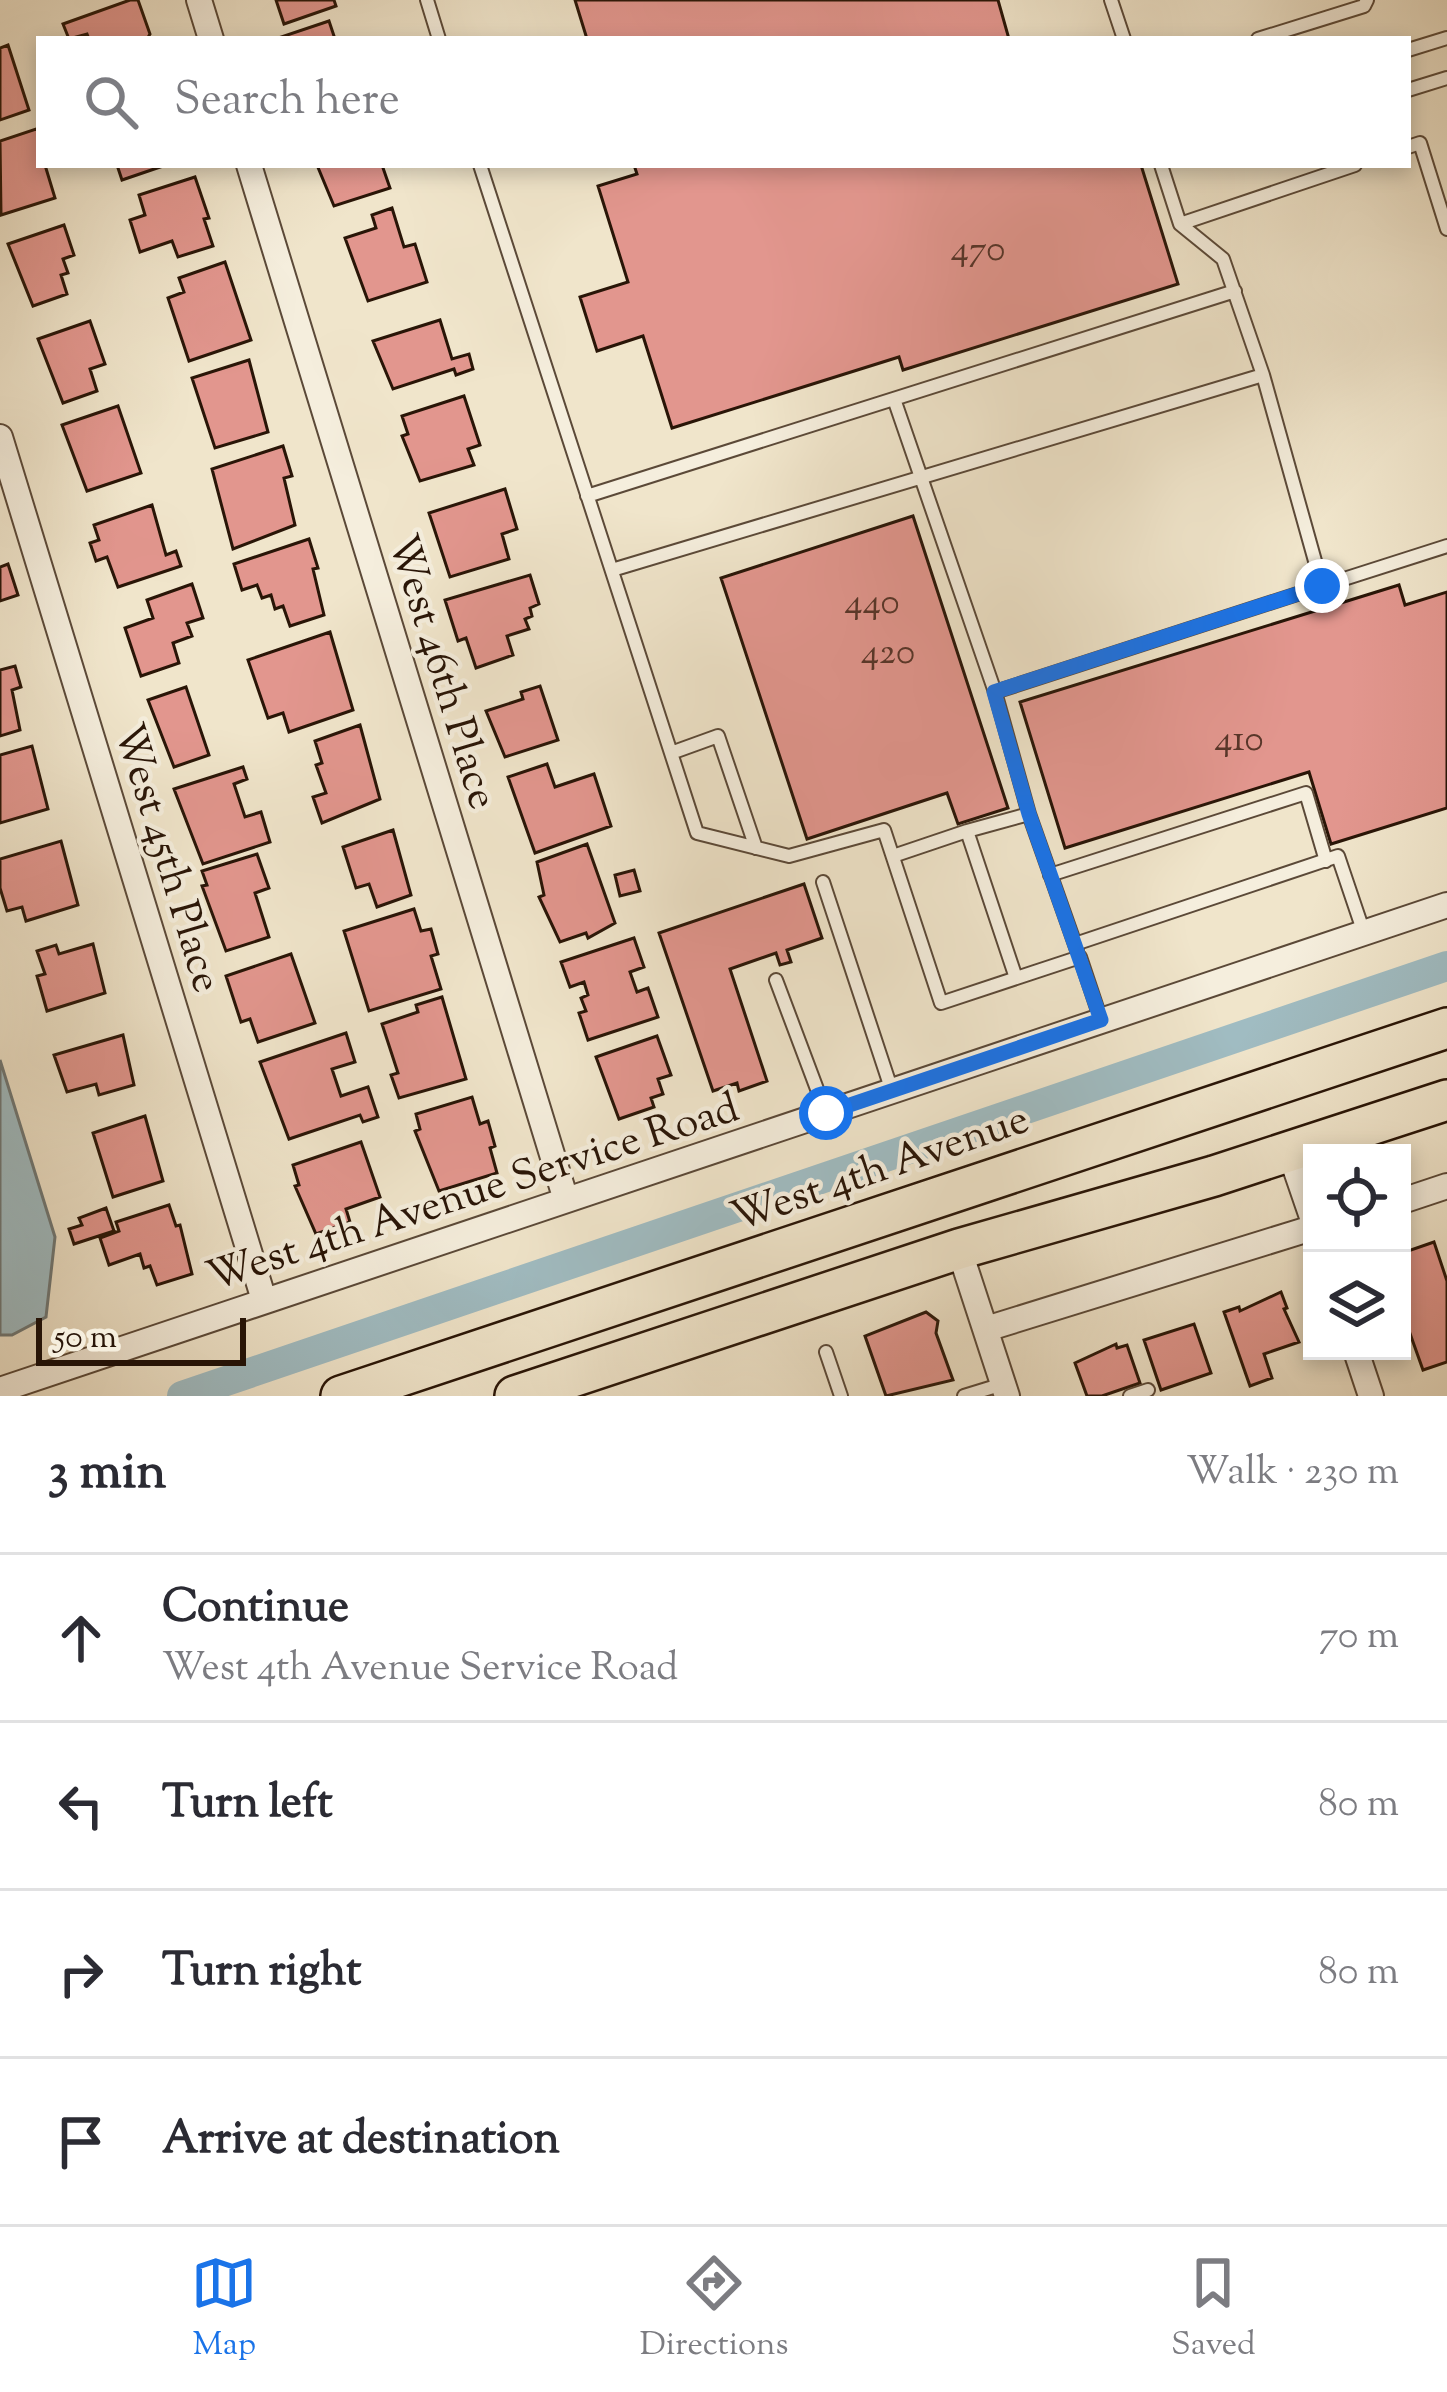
<!DOCTYPE html>
<meta charset="utf-8">
<style>
:root{--surface:#fff;--page:#f2f2f3;--text:#2b2b33;--muted:#7c7c81;--line:#e1e1e2;--accent:#1a73e8}
body{margin:0;font-family:"Sorts Mill Goudy",serif;background:var(--page);color:var(--text)}
.controls{position:absolute;right:36px;bottom:36px;display:grid;overflow:hidden;border-radius:0px;box-shadow:0 6px 18px #0003}
.controls button{width:108px;height:108px;display:grid;place-items:center;padding:0;border:0;border-bottom:3px solid var(--line);background:var(--surface);color:var(--text);font:60px sans-serif}
.scale{position:absolute;left:36px;bottom:30px;width:210px;box-sizing:border-box;padding-left:12px;border:6px solid #291507;border-top:0;font-size:33px;line-height:42px;white-space:nowrap;color:#291507;-webkit-text-stroke:9px #f5eedd;paint-order:stroke}
.stop{position:absolute;width:36px;height:36px;margin:-27px;border:9px solid #1a73e8;border-radius:50%;background:#fff}
.stop.end{background:#1a73e8;border-color:#fff;box-shadow:0 3px 12px #0008}
.list{margin:0;padding:0;list-style:none}
h2{display:flex;justify-content:space-between;align-items:center;height:156px;margin:0;padding:0 48px;font-size:51px}
h2 small{font-size:39px;font-weight:400;color:var(--muted)}
.list li{display:grid;grid-template-columns:78px 1fr auto;gap:36px;align-items:center;box-sizing:border-box;height:168px;padding:0 48px;border-top:3px solid var(--line)}
.list b{display:block;font-size:45px;white-space:nowrap}
.list p{margin:0;font-size:39px;white-space:nowrap;color:var(--muted)}
.list em{font-size:39px;font-style:normal;color:var(--muted)}
.icon{flex:none;width:66px;height:66px;fill:none;stroke:currentColor;stroke-width:2;stroke-linecap:round;stroke-linejoin:round}
.map{position:relative;flex:none;width:1447px;height:1396px;overflow:hidden}
.search{position:absolute;background:var(--surface);box-shadow:0 6px 18px #0003;left:36px;right:36px;top:36px;height:132px;display:flex;align-items:center;gap:30px;box-sizing:border-box;padding:0 42px;border-radius:0px;color:var(--muted);font-size:45px}
.sheet{height:828px;background:var(--surface)}
nav{display:flex;justify-content:space-around;align-items:center;box-sizing:border-box;height:168px;border-top:3px solid var(--line);background:var(--surface);font-size:33px;color:var(--muted)}
nav a{display:grid;justify-items:center;gap:6px}
nav .on{color:var(--accent)}
.map>svg:first-child{display:block}
.water{fill:#a0bcc2;stroke:#707977;stroke-width:3}
.lines{fill:none;stroke-linecap:round;stroke-linejoin:round}
.canal{stroke:#a0bcc2;stroke-width:30}
.building{fill:#e2968e;stroke:#291507;stroke-width:3}
.service-casing{stroke:#5b4938;stroke-width:16}
.minor-casing{stroke:#5b4938;stroke-width:28}
.primary-casing{stroke:#291507;stroke-width:44}
.service{stroke:#f5eedd;stroke-width:12}
.minor{stroke:#f5eedd;stroke-width:24}
.primary{stroke:#f0e5cb;stroke-width:39}
.route{stroke:#1a73e8;stroke-width:15}
.labels{text-anchor:middle;stroke-width:9;stroke-linejoin:round;paint-order:stroke}
.number-label{font-size:36px;fill:#573529}
.street-label{font-size:42px;fill:#291507;stroke:#f5eedd}
</style>
<div class="map">
<svg width="1447" height="1396" viewBox="0 0 1447 1396">
<rect width="100%" height="100%" fill="#f0e5cb"/>
<filter id="stains"><feTurbulence type="fractalNoise" baseFrequency=".00167" numOctaves="4"/><feColorMatrix values="0 0 0 0 .2 0 0 0 0 .09 0 0 0 0 .02 0 0 0 .5 -.17"/></filter>
<radialGradient id="worn" r=".72"><stop offset=".6" stop-color="#630" stop-opacity="0"/><stop offset="1" stop-color="#630" stop-opacity=".3"/></radialGradient>
<path class="water" d="M0 1060 55 1237 46 1317 12 1335H0Z"/>
<g class="lines">
<path class="canal" d="M182 1396 1447 966"/>
</g>
<path class="building" d="M130 0H138L150 34 147 39H89L87 34 69 39 63 24Z
M276 0H334L336 6 284 24Z
M575 0H998L1009 39H587Z
M329 21 335 39H278V38Z
M8 45 29 110 0 120V48Z
M39 128V165H45L55 198 1 215 0 141Z
M117 165H166L122 180Z
M317 165H382L390 188 334 206Z
M634 165H1141L1178 284 903 370 899 357 672 428 643 336 597 351 580 297 628 282 598 186 637 174Z
M195 177 209 218 204 219 213 246 178 257 172 241 140 252 130 220 145 215 139 195Z
M392 208 404 247 415 244 427 282 368 301 345 238 376 228 372 215Z
M64 225 74 255 63 259 68 273 61 275 67 294 33 306 8 244Z
M225 262 251 340 189 361 168 298 184 292 179 278Z
M440 320 452 359 469 354 473 369 456 375 454 369 393 389 373 341Z
M90 321 105 364 90 369 97 391 63 403 38 339Z
M249 360 268 432 215 448 192 378Z
M464 396 480 445 468 449 474 465 420 481 402 436 408 434 402 416Z
M118 406 141 473 87 491 62 425Z
M283 446 292 476 284 478 295 525 233 549 212 469Z
M505 489 517 529 502 534 509 559 450 577 429 513Z
M152 505 166 555 176 551 181 566 118 587 107 557 96 561 90 543 99 540 94 525Z
M913 516 1008 808 958 824 947 793 807 839 721 578Z
M309 539 318 568 313 569 324 615 290 626 283 606 275 609 271 595 262 598 257 585 242 590 234 564Z
M8 564 18 595 0 601V567Z
M530 575 539 604 530 608 532 616 525 619 529 629 507 636 513 655 476 668 466 638 458 641 445 600Z
M192 584 203 618 187 623 192 636 173 643 179 663 141 676 125 628 153 618 147 600Z
M1399 585 1405 605 1447 592V808L1331 844 1309 772 1065 848 1020 702Z
M330 632 353 710 289 732 283 713 268 718 248 660Z
M15 666 21 687 12 690 20 730 0 736V670Z
M540 686 558 740 505 757 486 711 523 699 521 692Z
M186 687 209 755 174 767 148 700Z
M360 725 380 799 322 823 313 797 326 793 316 765 322 763 315 741Z
M32 746 48 809 0 823V755Z
M547 764 555 787 594 774 611 826 535 853 508 777Z
M243 767 247 779 234 784 245 817 261 812 270 842 203 864 174 789Z
M393 830 411 895 377 907 369 884 356 888 343 847Z
M61 841 78 905 26 921 22 907 7 911 0 888V859Z
M587 844 615 923 588 938 586 933 560 942 539 897 544 895 537 862Z
M257 854 269 888 255 893 269 937 226 951 202 886 207 885 202 871Z
M634 870 640 891 620 896 615 875Z
M804 884 822 938 787 950 791 962 780 965 776 953 730 969 767 1081 739 1091 737 1083 713 1091 659 933Z
M414 909 421 931 431 929 438 954 431 956 441 989 369 1011 344 931Z
M634 938 644 967 630 972 637 992 648 988 658 1017 588 1040 579 1013 586 1011 581 998 588 995 584 982 570 987 561 962Z
M93 944 105 993 47 1011 37 976 45 974 37 951 56 945 59 954Z
M291 954 315 1023 258 1042 250 1019 241 1022 226 976Z
M442 997 466 1079 399 1098 391 1075 398 1073 382 1024 418 1012 416 1005Z
M346 1033 355 1062 332 1069 341 1096 368 1087 378 1117 363 1122 360 1115 289 1139 260 1062Z
M123 1035 134 1085 99 1095 96 1084 67 1092 54 1055Z
M657 1036 671 1075 658 1079 663 1094 651 1098 654 1107 619 1119 596 1057Z
M472 1097 480 1124 488 1121 495 1146 490 1148 497 1173 439 1191 415 1131 420 1129 416 1114Z
M145 1116 163 1181 113 1197 93 1133Z
M361 1142 380 1197 346 1209 350 1222 316 1234 295 1186 299 1185 293 1165Z
M169 1205 176 1226 180 1225 192 1274 157 1285 150 1266 144 1268 140 1254 109 1265 100 1238 119 1231 116 1222Z
M106 1208 114 1231 74 1244 69 1229 82 1225 79 1218Z
M1434 1242 1447 1281V1362L1423 1370 1402 1311V1253Z
M1281 1292 1287 1308 1284 1309 1299 1342 1264 1354 1272 1378 1250 1386 1224 1312 1239 1307 1240 1311Z
M926 1312 938 1321 936 1333 953 1380 886 1396 865 1336Z
M1194 1324 1211 1373 1161 1390 1144 1340Z
M1116 1344 1117 1348 1127 1345 1140 1383 1102 1396H1087L1075 1363Z"/>
<g class="lines">
<defs>
<path id="service" d="M427 0 439 39
M1111 0 1124 39
M1258 39 1364 6 1367 0
M1408 50 1447 38
M1408 90 1447 78
M1408 147 1420 143 1447 229
M480 165 697 833 789 856 884 830 941 1003 1080 957 1101 1020
M1180 224 1355 165
M894 399 995 692
M587 496 1235 291
M612 570 1263 375 1223 259 1180 224 1161 165
M1322 586 1447 546
M671 753 718 736 756 848
M1029 814 995 692 1322 586 1263 375
M967 831 1029 814 1077 950
M893 856 967 831 1016 978
M1050 875 1306 793 1326 861
M823 882 892 1091
M1075 944 1338 856 1364 933
M776 980 826 1113
M826 1352 841 1396
M964 1396 1003 1384
M1130 1396 1148 1390"/>
<path id="minor" d="M199 0 211 39
M249 165 566 1200
M0 437 264 1300
M1290 1153 1312 1217
M1402 1201 1447 1186
M959 1249 1007 1396
M986 1329 1312 1228
M1356 1351 1371 1396
M0 1390 1447 905"/>
<path id="primary" d="M341 1396 1447 1028
M515 1396 959 1249 1214 1176 1447 1100"/>
</defs>
<use href="#service" class="service-casing"/>
<use href="#minor" class="minor-casing"/>
<use href="#primary" class="primary-casing"/>
<use href="#service" class="service"/>
<use href="#minor" class="minor"/>
<use href="#primary" class="primary"/>
</g>
<g class="lines">
<path class="route" d="M826 1113 1101 1020 1029 814 994 692 1322 586"/>
</g>
<g class="labels">
<g class="number-label">
<text x="978" y="260">470</text>
<text x="872" y="613">440</text>
<text x="888" y="663">420</text>
<text x="1239" y="750">410</text>
</g>
<g class="street-label">
<text transform="translate(445 671) rotate(73)" y="15">West 46th Place</text>
<text transform="translate(170 857) rotate(73)" y="15">West 45th Place</text>
<text transform="translate(879 1166) rotate(-19)" y="15">West 4th Avenue</text>
<text transform="translate(472 1190) rotate(-18)" y="15">West 4th Avenue Service Road</text>
</g>
</g>
<rect width="100%" height="100%" filter="url(#stains)"/>
<rect width="100%" height="100%" fill="url(#worn)"/>
</svg>
<div class="controls">
<button><svg class="icon" aria-label="locate" viewBox="0 0 24 24"><circle cx="12" cy="12" r="6"/><path d="M12 2v4M12 18v4M2 12h4M18 12h4"/></svg></button>
<button><svg class="icon" aria-label="layers" viewBox="0 0 24 24"><path d="M12 4l9 5-9 5-9-5zM3 14l9 5 9-5"/></svg></button>
</div>
<div class="scale">50 m</div>
<div class="stop" style="left:826px;top:1113px"></div>
<div class="stop end" style="left:1322px;top:586px"></div>
<div class="search"><svg class="icon" aria-label="search" viewBox="0 0 24 24"><circle cx="10" cy="10" r="6"/><path d="M15 15l6 6"/></svg>Search here</div>
</div>
<section class="sheet">
<h2>3 min<small>Walk · 230 m</small></h2>
<ul class="list">
<li><svg class="icon" aria-label="ahead" viewBox="0 0 24 24"><path d="M12 20V5M6 11l6-6 6 6"/></svg><div><b>Continue</b><p>West 4th Avenue Service Road</p></div><em>70 m</em></li>
<li><svg class="icon" aria-label="left" viewBox="0 0 24 24"><path d="M17 20v-9H6M10 6l-5 5 5 5"/></svg><div><b>Turn left</b></div><em>80 m</em></li>
<li><svg class="icon" aria-label="right" viewBox="0 0 24 24"><path d="M7 20v-9h11M14 6l5 5-5 5"/></svg><div><b>Turn right</b></div><em>80 m</em></li>
<li><svg class="icon" aria-label="arrive" viewBox="0 0 24 24"><path d="M6 21V4h12l-3 4 3 4H6"/></svg><div><b>Arrive at destination</b></div></li>
</ul>
</section>
<nav>
<a class="on"><svg class="icon" aria-label="map" viewBox="0 0 24 24"><path d="M3 6l6-2 6 2 6-2v14l-6 2-6-2-6 2zM9 4v14M15 6v14"/></svg>Map</a>
<a><svg class="icon" aria-label="directions" viewBox="0 0 24 24"><path d="M12 3l9 9-9 9-9-9zM9 14v-3h6M13 9l2 2-2 2"/></svg>Directions</a>
<a><svg class="icon" aria-label="saved" viewBox="0 0 24 24"><path d="M7 4h10v16l-5-4-5 4z"/></svg>Saved</a>
</nav>
